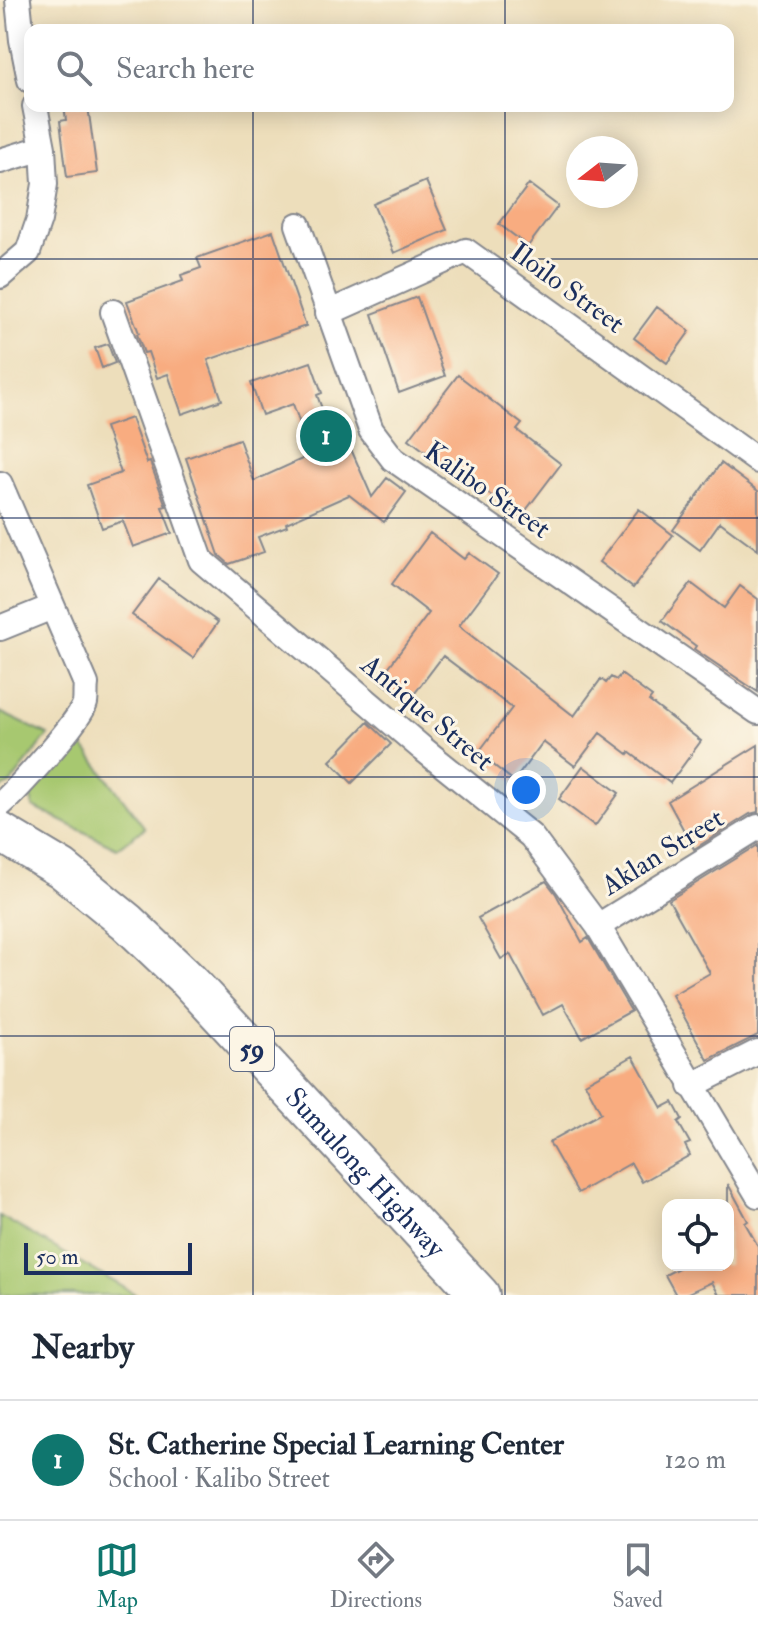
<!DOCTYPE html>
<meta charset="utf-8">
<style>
:root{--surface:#fff;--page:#f6f6f7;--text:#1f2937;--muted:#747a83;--line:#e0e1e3;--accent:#0f766e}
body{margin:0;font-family:"IM FELL Double Pica",serif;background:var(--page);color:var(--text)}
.controls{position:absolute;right:24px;bottom:24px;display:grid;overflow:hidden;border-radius:16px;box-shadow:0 4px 20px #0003}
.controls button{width:72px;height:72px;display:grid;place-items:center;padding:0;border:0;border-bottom:2px solid var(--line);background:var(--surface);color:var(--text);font:40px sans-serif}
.compass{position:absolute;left:566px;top:136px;width:72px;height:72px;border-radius:50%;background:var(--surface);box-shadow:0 4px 20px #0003;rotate:253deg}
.scale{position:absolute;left:24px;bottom:20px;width:168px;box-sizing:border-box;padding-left:8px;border:4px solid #1b2f5e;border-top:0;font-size:22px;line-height:28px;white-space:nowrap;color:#1b2f5e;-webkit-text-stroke:6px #fcf5e5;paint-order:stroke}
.you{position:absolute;left:526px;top:790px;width:28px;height:28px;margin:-20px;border:6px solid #fff;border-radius:50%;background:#1a73e8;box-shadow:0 0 0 12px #1a73e833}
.badge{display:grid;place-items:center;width:52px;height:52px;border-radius:50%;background:var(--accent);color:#fff;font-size:26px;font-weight:700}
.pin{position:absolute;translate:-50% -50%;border:4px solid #fff;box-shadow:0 2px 8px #0006}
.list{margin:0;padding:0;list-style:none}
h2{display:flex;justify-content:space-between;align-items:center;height:104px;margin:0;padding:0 32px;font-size:34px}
h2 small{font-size:26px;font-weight:400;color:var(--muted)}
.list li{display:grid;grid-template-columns:52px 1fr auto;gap:24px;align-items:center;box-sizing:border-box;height:120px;padding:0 32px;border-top:2px solid var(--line)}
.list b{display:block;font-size:30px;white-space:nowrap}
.list p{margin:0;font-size:26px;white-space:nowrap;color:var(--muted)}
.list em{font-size:26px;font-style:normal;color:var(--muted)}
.icon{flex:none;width:44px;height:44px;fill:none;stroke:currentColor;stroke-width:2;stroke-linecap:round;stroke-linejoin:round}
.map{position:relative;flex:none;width:758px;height:1295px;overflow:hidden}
.search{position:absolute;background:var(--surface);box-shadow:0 4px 20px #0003;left:24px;right:24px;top:24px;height:88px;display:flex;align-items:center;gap:20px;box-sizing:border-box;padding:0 28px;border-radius:16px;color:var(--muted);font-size:30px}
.sheet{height:224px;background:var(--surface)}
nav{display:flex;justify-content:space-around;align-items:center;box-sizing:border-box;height:112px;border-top:2px solid var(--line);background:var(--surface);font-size:22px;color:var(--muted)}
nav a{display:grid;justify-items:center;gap:4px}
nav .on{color:var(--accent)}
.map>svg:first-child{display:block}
.green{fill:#a7c870;stroke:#617c67;stroke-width:2}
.building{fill:#f8ac80}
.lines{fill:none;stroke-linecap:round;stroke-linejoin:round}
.street-casing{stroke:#84868c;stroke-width:28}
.primary-casing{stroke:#84868c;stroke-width:42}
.street{stroke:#fff;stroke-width:24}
.primary{stroke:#fff;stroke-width:38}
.grid{fill:none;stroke:#1b2f5e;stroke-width:2;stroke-opacity:0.55}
.labels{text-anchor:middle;stroke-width:6;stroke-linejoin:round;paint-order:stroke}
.shield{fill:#fcf5e5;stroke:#5e6a86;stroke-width:2}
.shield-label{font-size:26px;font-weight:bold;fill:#1b2f5e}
.street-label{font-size:28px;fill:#1b2f5e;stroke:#fcf5e5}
</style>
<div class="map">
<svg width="758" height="1295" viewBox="0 0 758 1295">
<rect width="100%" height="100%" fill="#fcf5e5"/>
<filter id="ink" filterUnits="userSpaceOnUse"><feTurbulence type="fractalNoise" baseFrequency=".0125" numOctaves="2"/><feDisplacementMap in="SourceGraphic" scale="16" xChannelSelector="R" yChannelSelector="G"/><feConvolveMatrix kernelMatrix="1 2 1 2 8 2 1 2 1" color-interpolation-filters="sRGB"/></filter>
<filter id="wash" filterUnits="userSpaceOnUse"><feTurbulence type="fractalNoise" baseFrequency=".006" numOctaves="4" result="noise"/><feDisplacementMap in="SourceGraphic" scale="32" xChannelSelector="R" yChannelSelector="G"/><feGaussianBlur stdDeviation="1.8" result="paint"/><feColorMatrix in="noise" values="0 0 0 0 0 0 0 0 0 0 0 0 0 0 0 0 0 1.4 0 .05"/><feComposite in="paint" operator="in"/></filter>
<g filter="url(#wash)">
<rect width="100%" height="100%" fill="#eddebb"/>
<path class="green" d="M0 712 48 735 10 784 0 789Z
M78 739 145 828 117 848 33 807 30 793 70 745Z
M0 1216 137 1295H0Z"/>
<g id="blocks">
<path class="building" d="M64 106H88L97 173 67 177 60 121 66 120Z
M426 181 447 230 394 253 373 204Z
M529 184 558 206 528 246 499 224Z
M273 231 306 326 208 360 222 400 182 414 168 374 157 378 148 352 144 353 137 334 139 333 127 301 183 281 181 275 201 268 197 258Z
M417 297 445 376 399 393 372 314Z
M657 307 690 331 667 363 634 338Z
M108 344 115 363 102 368 95 348Z
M311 362 322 393 317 395 335 444 347 440 372 497 387 478 406 492 384 522 349 495 286 523 287 526 258 537 264 552 229 564 219 555 186 458 239 439 254 481 311 455 293 404 262 415 251 383Z
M458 375 522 424 517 430 561 464 520 518 476 484 473 488 409 439Z
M131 418 147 463 150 462 166 506 162 507 172 533 133 547 123 521 102 528 87 485 121 473 105 427Z
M721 463 758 491V550L720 522 700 550 673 530Z
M639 509 673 535 633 588 599 562Z
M430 533 464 559 469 553 498 574 459 626 574 716 601 679 606 683 611 677 616 680 621 674 652 697 649 701 701 741 670 783 629 752 628 754 600 733 575 766 543 742 514 781 478 753 512 708 443 656 408 702 379 680 429 613 392 584Z
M159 579 218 622 193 658 132 615Z
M691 583 724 608 740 586 758 599V692L694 649 696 646 662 621Z
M368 722 391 744 352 783 330 761Z
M758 745V812L750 814 694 849 668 801Z
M583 766 619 793 595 826 559 799Z
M758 845V1035L708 1060 672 995 710 973 669 900Z
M546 881 556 894 582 942 588 938 631 1011 582 1038 563 1004 543 1015 510 954 501 959 478 918Z
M633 1056 662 1108 673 1102 682 1119 678 1122 690 1143 685 1145 690 1155 642 1182 631 1163 578 1193 549 1142 601 1113 585 1083Z
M728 1184 748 1221 745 1223 758 1246V1295H719L712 1282 684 1295H676L665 1275 684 1265H728Z"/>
</g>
</g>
<g filter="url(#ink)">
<use href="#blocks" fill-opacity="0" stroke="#84868c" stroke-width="2"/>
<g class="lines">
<defs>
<path id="street" d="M18 0 22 40 30 80
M0 161 43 148
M298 225 371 430 393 459 758 712
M0 276 28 252 39 220 45 184 43 148 35 106
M113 312 201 560 423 749 531 836 598 926 758 1195
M328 313 466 251 758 461
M0 484 86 684C85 690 86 698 85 703 81 720 16 791 0 805
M0 628 52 607
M598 926 758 827
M691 1086 758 1052"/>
<g id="primary">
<path id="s1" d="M0 832 62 869 127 922 188 980 480 1295"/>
</g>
</defs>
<use href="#street" class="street-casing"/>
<use href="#primary" class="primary-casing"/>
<use href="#street" class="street"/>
<use href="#primary" class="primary"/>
</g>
</g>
<path class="grid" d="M253 0V30M505 0V30M253 106V1295M505 106V1295M0 259H758M0 518H758M0 777H758M0 1036H758"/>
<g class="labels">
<rect class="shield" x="230" y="1027" width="44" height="44" rx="6"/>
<g class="shield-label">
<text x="252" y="1058">59</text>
</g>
<g class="street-label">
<text transform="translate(568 287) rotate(36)" y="10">Iloilo Street</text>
<text transform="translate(488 489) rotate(35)" y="10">Kalibo Street</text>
<text transform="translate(428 712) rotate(40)" y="10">Antique Street</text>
<text transform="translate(662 851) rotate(-32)" y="10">Aklan Street</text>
<text dy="10" stroke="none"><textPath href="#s1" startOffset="502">Sumulong Highway</textPath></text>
</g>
</g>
</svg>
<div class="controls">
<button><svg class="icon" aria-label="locate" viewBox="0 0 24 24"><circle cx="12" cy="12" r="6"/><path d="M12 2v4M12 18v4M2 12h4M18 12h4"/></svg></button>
</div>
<svg class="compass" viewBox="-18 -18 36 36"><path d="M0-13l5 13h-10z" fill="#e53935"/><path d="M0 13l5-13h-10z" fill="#747a83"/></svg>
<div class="scale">50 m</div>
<div class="you"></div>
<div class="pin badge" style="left:326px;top:436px">1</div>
<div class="search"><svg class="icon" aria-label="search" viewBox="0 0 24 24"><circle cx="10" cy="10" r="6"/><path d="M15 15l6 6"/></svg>Search here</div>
</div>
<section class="sheet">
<h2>Nearby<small></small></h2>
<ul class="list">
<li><span class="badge">1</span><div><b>St. Catherine Special Learning Center</b><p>School · Kalibo Street</p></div><em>120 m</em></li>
</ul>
</section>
<nav>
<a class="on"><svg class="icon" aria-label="map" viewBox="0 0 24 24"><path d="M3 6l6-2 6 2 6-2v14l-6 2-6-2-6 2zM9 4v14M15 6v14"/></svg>Map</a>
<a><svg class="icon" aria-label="directions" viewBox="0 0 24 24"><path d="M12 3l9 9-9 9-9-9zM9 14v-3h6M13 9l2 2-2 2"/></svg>Directions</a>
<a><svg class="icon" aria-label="saved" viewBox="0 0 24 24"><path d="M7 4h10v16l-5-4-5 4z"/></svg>Saved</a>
</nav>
